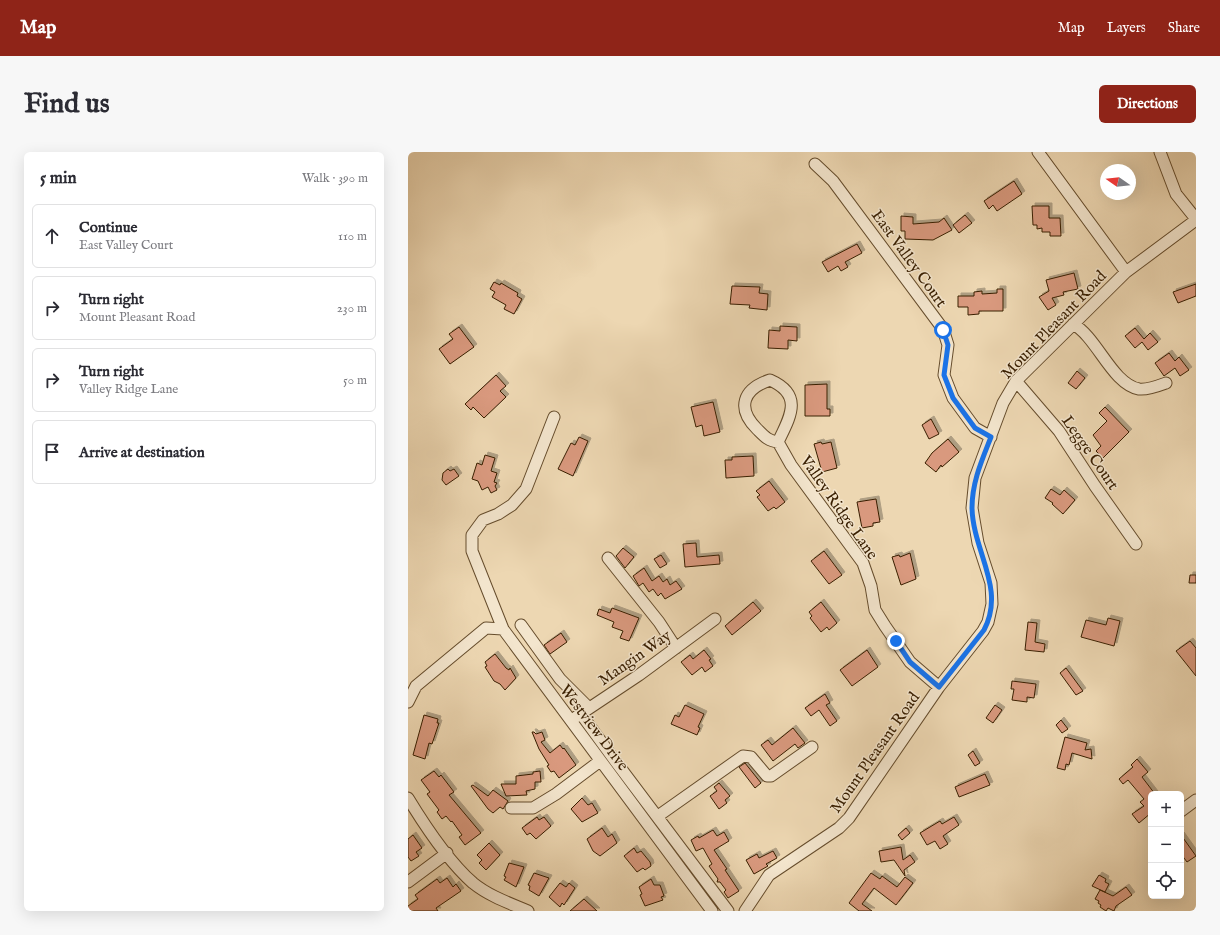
<!DOCTYPE html>
<meta charset="utf-8">
<style>
:root{--surface:#fff;--page:#f7f7f7;--text:#2b2b33;--muted:#7c7c81;--line:#e1e1e2;--accent:#8f2418}
body{margin:0;font-family:"IM FELL English",serif;background:var(--page);color:var(--text)}
.controls{position:absolute;right:12px;bottom:12px;display:grid;overflow:hidden;border-radius:6px;box-shadow:0 4px 16px #0002}
.controls button{width:36px;height:36px;display:grid;place-items:center;padding:0;border:0;border-bottom:1px solid var(--line);background:var(--surface);color:var(--text);font:20px sans-serif}
.compass{position:absolute;left:692px;top:12px;width:36px;height:36px;border-radius:50%;background:var(--surface);box-shadow:0 4px 16px #0002;rotate:284deg}
.stop{position:absolute;width:12px;height:12px;margin:-9px;border:3px solid #1a73e8;border-radius:50%;background:#fff}
.stop.end{background:#1a73e8;border-color:#fff;box-shadow:0 1px 4px #0008}
.list{margin:0;padding:0;list-style:none}
h2{display:flex;justify-content:space-between;align-items:center;height:52px;margin:0;padding:0 16px;font-size:17px}
h2 small{font-size:13px;font-weight:400;color:var(--muted)}
.list li{display:grid;grid-template-columns:26px 1fr auto;gap:12px;align-items:center;box-sizing:border-box;height:64px;margin:0 8px 8px;padding:0 8px;border:1px solid var(--line);border-radius:6px}
.list b{display:block;font-size:15px;white-space:nowrap}
.list p{margin:0;font-size:13px;white-space:nowrap;color:var(--muted)}
.list em{font-size:13px;font-style:normal;color:var(--muted)}
.icon{flex:none;width:22px;height:22px;fill:none;stroke:currentColor;stroke-width:2;stroke-linecap:round;stroke-linejoin:round}
.map{position:relative;flex:none;width:788px;height:759px;overflow:hidden;border-radius:6px}
header{display:flex;align-items:center;gap:24px;box-sizing:border-box;height:56px;padding:0 20px;background:var(--accent);color:#fff}
header strong{font-size:19px}
nav{display:flex;gap:22px;margin-inline-start:auto;font-size:14px}
.intro{display:flex;align-items:center;justify-content:space-between;box-sizing:border-box;height:96px;padding:0 24px}
h1{margin:0;font-size:28px}
.button{padding:10px 18px;border-radius:6px;background:var(--accent);color:#fff;font-size:14px;font-weight:700}
main{display:flex;gap:24px;padding:0 24px}
aside{flex:1;background:var(--surface);border-radius:6px;box-shadow:0 4px 16px #0002}
.map>svg:first-child{display:block}
.building{fill:#d9997e;stroke:#381e00;filter:url(#shadow)}
.lines{fill:none;stroke-linecap:round;stroke-linejoin:round}
.minor-casing{stroke:#654c2c;stroke-width:13}
.minor{stroke:#f3e5cd;stroke-width:11}
.route{stroke:#1a73e8;stroke-width:5}
.labels{text-anchor:middle;stroke-width:3;stroke-linejoin:round;paint-order:stroke}
.street-label{font-size:16px;fill:#381e00;stroke:#f3e5cd}
</style>
<header>
<strong>Map</strong>
<nav><a>Map</a><a>Layers</a><a>Share</a></nav>
</header>
<div class="intro"><h1>Find us</h1><a class="button">Directions</a></div>
<main>
<aside>
<h2>5 min<small>Walk · 390 m</small></h2>
<ul class="list">
<li><svg class="icon" aria-label="ahead" viewBox="0 0 24 24"><path d="M12 20V5M6 11l6-6 6 6"/></svg><div><b>Continue</b><p>East Valley Court</p></div><em>110 m</em></li>
<li><svg class="icon" aria-label="right" viewBox="0 0 24 24"><path d="M7 20v-9h11M14 6l5 5-5 5"/></svg><div><b>Turn right</b><p>Mount Pleasant Road</p></div><em>230 m</em></li>
<li><svg class="icon" aria-label="right" viewBox="0 0 24 24"><path d="M7 20v-9h11M14 6l5 5-5 5"/></svg><div><b>Turn right</b><p>Valley Ridge Lane</p></div><em>50 m</em></li>
<li><svg class="icon" aria-label="arrive" viewBox="0 0 24 24"><path d="M6 21V4h12l-3 4 3 4H6"/></svg><div><b>Arrive at destination</b></div></li>
</ul>
</aside>
<div class="map">
<svg width="788" height="759" viewBox="0 0 788 759">
<defs>
<filter id="shadow"><feDropShadow dx="3" dy="-3" stdDeviation="0" flood-color="#0004"/></filter>
</defs>
<rect width="100%" height="100%" fill="#edd7b2"/>
<filter id="stains"><feTurbulence type="fractalNoise" baseFrequency=".005" numOctaves="4"/><feColorMatrix values="0 0 0 0 .2 0 0 0 0 .09 0 0 0 0 .02 0 0 0 .5 -.17"/></filter>
<radialGradient id="worn" r=".72"><stop offset=".6" stop-color="#630" stop-opacity="0"/><stop offset="1" stop-color="#630" stop-opacity=".3"/></radialGradient>
<path class="building" d="M606 29 614 42 589 59 585 53 581 57 576 49Z
M624 54H641V66H652L653 84H642V80H634V76L629 77V73H625Z
M557 63 564 71 551 81 545 73Z
M493 64 505 65V72L531 70 536 66 544 78 525 88 497 87V79H493Z
M449 92 454 101 437 110 440 115 433 119 430 114 420 120 414 110Z
M666 121 670 137 655 140 656 143 644 146 648 153 640 158 631 145 641 139 638 128Z
M86 130 92 133 93 131 110 141 109 144 114 147 106 162 96 157 98 153 84 145 87 140 82 137Z
M788 132V144L770 151 765 140Z
M324 134 352 135 351 141 360 142 359 158 341 156 342 153 322 152Z
M589 137H595V159H571V162L560 163V155H550V144H566V140L574 139V142L589 141Z
M372 174 389 175V189L380 188V197L360 196 361 178 372 179Z
M51 175 66 195 42 212 31 197 45 187 41 182Z
M727 176 736 187 742 181 750 190 740 198 734 190 727 196 717 184Z
M761 201 767 209 771 205 781 218 772 224 767 216 756 224 747 211Z
M669 219 677 226 668 237 660 231Z
M88 223 98 234 92 239 98 245 76 266 65 255 63 258 57 252Z
M419 232V257H422V264H397V233Z
M305 250 312 280 296 284 294 273 288 275 283 255Z
M697 255 721 280 695 306 688 299 693 294 685 283 699 269 691 261Z
M523 267 531 282 521 287 514 273Z
M171 285 180 289 165 324 150 317 163 291 167 293Z
M540 287 551 300 534 315 533 313 528 320 517 311 524 301Z
M413 290 414 292 423 290 429 316 414 320 406 292Z
M77 303 87 306 83 319 89 321 86 330 89 331 87 334 89 338 83 341 80 335 74 338 70 329 64 327 69 311 74 313Z
M345 304 346 324 318 326 317 308H324V305Z
M40 317 42 319 46 317 51 324 38 333 34 328 35 321Z
M361 329 377 350 368 357 366 355 360 359 349 345 352 343 348 339Z
M643 337 652 343 656 338 667 348 655 362 644 352 645 351 637 346Z
M468 347 472 370 465 371V374L454 376 449 350Z
M288 391 289 405 311 403 312 412 277 415 275 392Z
M215 396 226 405 217 416 208 404Z
M416 399 434 423 421 432 403 409Z
M502 401 508 427 493 433 484 405 491 403 492 405Z
M253 403 259 412 252 416 246 407Z
M236 416 244 429 251 424 255 430 259 427 262 433 268 429 274 437 257 447 253 441 250 444 245 437 241 440 235 431 231 434 225 424Z
M782 423H788V431H781Z
M345 450 353 459 324 483 317 474Z
M413 450 429 471 421 478 419 475 413 480 402 466 404 464 401 460Z
M204 456 231 466 221 489 212 486 215 479 204 475 206 470 189 463 191 457 202 461Z
M700 466 712 469 706 494 673 485 678 468 698 473Z
M620 470 629 471 627 490 637 492 636 500 617 498Z
M153 481 159 490 142 502 136 493Z
M782 489 788 496V524L768 499Z
M296 498 303 507 301 508 305 514 297 520 294 515 284 523 273 510 282 503 285 507Z
M459 498 470 515 444 534 432 518Z
M87 502 98 516 101 518 102 516 108 526 97 538 92 532 86 529 77 515 79 514 77 510Z
M658 516 675 539 668 543 652 521Z
M604 529 628 532 626 546 619 545V550L604 548 606 537H603Z
M417 542 422 551 418 553 429 569 422 574 411 558 403 564 397 556Z
M277 553 296 562 290 575 292 576 289 583 263 572 267 563 271 565Z
M587 553 594 558 585 571 578 566Z
M16 563 30 567 29 571H31L24 592 21 591 17 607 5 603Z
M653 568 660 577 654 581 648 573Z
M385 576 397 591 390 596 387 592 365 609 353 593 360 588 364 593Z
M124 580H126L128 582 134 580 137 588 133 590 142 601 152 593 155 597 156 596 168 613 151 626 146 619 143 620 139 614 141 613 131 597Z
M657 585 679 591 677 598 683 597 684 607 664 601 661 613 658 612 657 618 649 616Z
M565 599 572 611 567 614 560 603Z
M729 607 740 620 734 625 747 642H743V661L731 671 724 662 736 654 732 650 736 647 720 628 715 632 711 627 725 615 723 613Z
M337 611 353 631 347 636 331 615Z
M26 619 31 625 33 623 46 640 41 643 73 681 57 693 51 685 54 683 44 669 43 670 38 664 34 667 29 660 31 658 19 642 22 640 13 628Z
M132 619 133 630H127V637L118 639 119 643 98 644 93 632H108V624L125 622V620Z
M577 622 582 633 551 645 547 635Z
M311 631 322 644 317 648 319 651 311 657 302 644 309 639 306 635Z
M65 633 80 644 85 638 100 649 95 657 92 655 85 661 80 657 63 634Z
M174 646 180 653 184 651 190 661 174 670 163 657Z
M129 665 131 668 136 665 143 674 128 687 122 681 119 683 114 676Z
M546 665 551 673 535 684 540 692 532 697 527 689 519 693 512 681 532 669 534 672Z
M194 676 200 685 204 682 209 691 192 704 185 699 179 687Z
M498 676 502 681 494 688 490 683Z
M305 678 309 684 316 680 321 689 306 698 319 717 317 718 331 739 320 746 316 740 318 738 312 730H309L310 727 301 714 304 712 295 696 288 699 283 688 290 684 291 686Z
M5 683 14 696 8 700 11 704 3 709 0 705V687Z
M773 683 788 704 779 710 773 702Z
M81 691 92 703 78 718 71 711 74 708 69 703Z
M493 695 495 708 502 703 507 710 496 718 497 724 486 708 473 710 471 699Z
M226 696 229 701 233 699 242 710 243 714 237 718 235 716 229 720 216 704Z
M365 699 369 706 358 712 360 714 346 722 338 708 349 702 351 706Z
M101 711 116 715 108 735 96 728 98 725 96 724Z
M126 721 141 726 131 744 121 738 122 734 120 733Z
M463 721 472 727 474 724 489 735 497 725 505 731 488 753 466 736 454 752 464 759H451L441 751Z
M691 723 698 727 697 730 701 732 697 740 684 734Z
M39 726 45 735 48 732 53 739 28 756 30 759H0V754L10 747 7 743 29 727 32 731Z
M243 727 246 733H252L256 744 253 745 255 748 237 754 232 743 234 742 231 735Z
M152 731 158 735 161 731 167 736 156 753 154 751 152 755 141 745Z
M718 735 724 743 708 754 706 759 700 756 698 759 692 755 693 753 690 751 691 749 687 747 692 738 705 744Z
M176 747 189 759H162Z"/>
<g class="lines">
<defs>
<path id="minor" d="M630 0 718 120
M752 0 768 42 788 67
M407 12 425 29 535 177 540 193 536 223 545 246 567 276 583 285
M665 172C689 185 704 232 731 237 740 238 750 234 758 231
M362 228C396 243 382 265 370 290 360 289 356 284 349 277 328 256 335 237 362 228Z
M608 229 651 279 687 334 728 392
M146 265 118 337 104 353 90 362 75 368 64 383V399L95 477 304 759
M370 290 383 313 455 411 463 434 467 458 477 474 502 510 531 535
M200 406 251 470 268 496
M113 473 152 527 181 556
M0 550 8 534 78 476 95 477
M173 562 208 610 320 759
M168 565 231 523 307 467
M0 646C17 674 40 709 65 731 81 744 101 751 120 759
M103 656H125L148 642 192 609
M773 659 788 648
M250 664 335 604 343 605 359 624H363L404 595
M0 730 39 701
M337 759 361 723 431 676 441 666 531 535 575 479 580 470 584 452 583 431 570 391 564 356 567 326 595 251 608 229 718 120 788 68"/>
</defs>
<use href="#minor" class="minor-casing"/>
<use href="#minor" class="minor"/>
</g>
<g class="lines">
<path class="route" d="M488 489 502 510 531 535 576 478C598 436 565 400 564 356 564 330 574 308 583 285L567 276 545 246 536 223 540 193 535 178"/>
</g>
<g class="labels">
<g class="street-label">
<text transform="translate(502 106) rotate(54)" y="6">East Valley Court</text>
<text transform="translate(645 172) rotate(-46)" y="6">Mount Pleasant Road</text>
<text transform="translate(683 300) rotate(55)" y="6">Legge Court</text>
<text transform="translate(432 355) rotate(55)" y="6">Valley Ridge Lane</text>
<text transform="translate(226 505) rotate(-35)" y="6">Mangin Way</text>
<text transform="translate(187 575) rotate(53)" y="6">Westview Drive</text>
<text transform="translate(466 600) rotate(-55)" y="6">Mount Pleasant Road</text>
</g>
</g>
<rect width="100%" height="100%" filter="url(#stains)"/>
<rect width="100%" height="100%" fill="url(#worn)"/>
</svg>
<div class="controls">
<button>+</button>
<button>−</button>
<button><svg class="icon" aria-label="locate" viewBox="0 0 24 24"><circle cx="12" cy="12" r="6"/><path d="M12 2v4M12 18v4M2 12h4M18 12h4"/></svg></button>
</div>
<svg class="compass" viewBox="-18 -18 36 36"><path d="M0-13l5 13h-10z" fill="#e53935"/><path d="M0 13l5-13h-10z" fill="#7c7c81"/></svg>
<div class="stop" style="left:535px;top:178px"></div>
<div class="stop end" style="left:488px;top:489px"></div>
</div>
</main>
